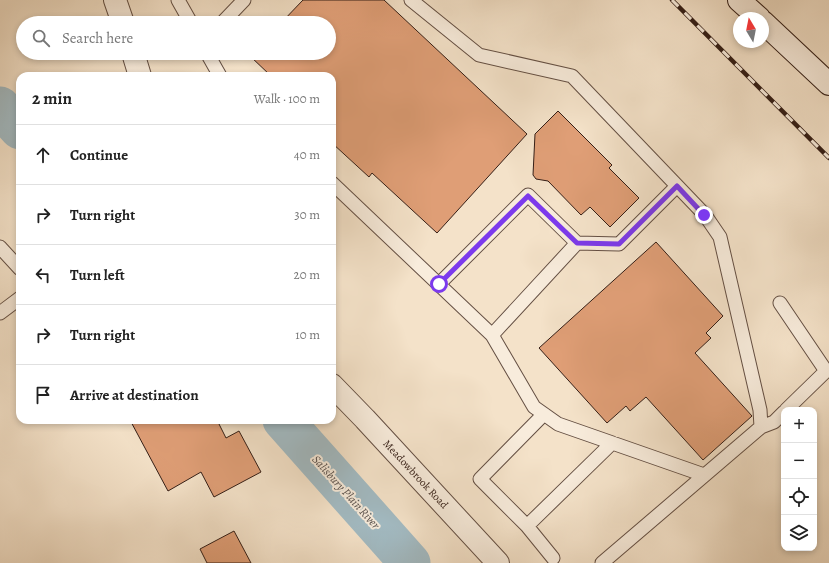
<!DOCTYPE html>
<meta charset="utf-8">
<style>
:root{--surface:#fff;--page:#f6f6f6;--text:#222;--muted:#767676;--line:#e0e0e0}
body{margin:0;font-family:Alegreya,serif;background:var(--page);color:var(--text)}
.controls{position:absolute;right:12px;bottom:12px;display:grid;overflow:hidden;border-radius:8px;box-shadow:0 2px 6px #0003}
.controls button{width:36px;height:36px;display:grid;place-items:center;padding:0;border:0;border-bottom:1px solid var(--line);background:var(--surface);color:var(--text);font:20px sans-serif}
.compass{position:absolute;left:733px;top:12px;width:36px;height:36px;border-radius:50%;background:var(--surface);box-shadow:0 2px 6px #0003;rotate:350deg}
.stop{position:absolute;width:12px;height:12px;margin:-9px;border:3px solid #7c3aed;border-radius:50%;background:#fff}
.stop.end{background:#7c3aed;border-color:#fff;box-shadow:0 1px 4px #0008}
.list{margin:0;padding:0;list-style:none}
h2{display:flex;justify-content:space-between;align-items:center;height:52px;margin:0;padding:0 16px;font-size:17px}
h2 small{font-size:13px;font-weight:400;color:var(--muted)}
.list li{display:grid;grid-template-columns:26px 1fr auto;gap:12px;align-items:center;box-sizing:border-box;height:60px;padding:0 16px;border-top:1px solid var(--line)}
.list b{display:block;font-size:15px;white-space:nowrap}
.list em{font-size:13px;font-style:normal;color:var(--muted)}
.icon{flex:none;width:22px;height:22px;fill:none;stroke:currentColor;stroke-width:2;stroke-linecap:round;stroke-linejoin:round}
.map{position:relative;flex:none;width:829px;height:563px;overflow:hidden}
.search{position:absolute;background:var(--surface);box-shadow:0 2px 6px #0003;left:16px;top:16px;width:320px;height:44px;display:flex;align-items:center;gap:10px;box-sizing:border-box;padding:0 14px;border-radius:22px;color:var(--muted);font-size:15px}
.panel{position:absolute;background:var(--surface);box-shadow:0 2px 6px #0003;left:16px;top:72px;width:320px;height:352px;border-radius:12px}
.map>svg:first-child{display:block}
.lines{fill:none;stroke-linecap:round;stroke-linejoin:round}
.river{stroke:#a2bac2;stroke-width:41}
.building{fill:#df9e76;stroke:#341e16}
.service-casing{stroke:#644f43;stroke-width:15}
.minor-casing{stroke:#644f43;stroke-width:24}
.secondary-casing{stroke:#341e16;stroke-width:24}
.service{stroke:#f8ecdc;stroke-width:13}
.minor{stroke:#f8ecdc;stroke-width:22}
.secondary{stroke:#f8ecdc;stroke-width:22}
.rail-casing{stroke:#341e16;stroke-width:4.5}
.rail{stroke:#f8ecdc;stroke-width:3;stroke-dasharray:9;stroke-linecap:butt}
.route{stroke:#7c3aed;stroke-width:5}
.labels{text-anchor:middle;stroke-width:4;stroke-linejoin:round;paint-order:stroke}
.street-label{font-size:11px;fill:#341e16;stroke:#f8ecdc}
.water-label{font-size:12px;font-style:italic;fill:#554d4a;stroke:#f8ecdc}
</style>
<div class="map">
<svg width="829" height="563" viewBox="0 0 829 563">
<rect width="100%" height="100%" fill="#f4e2c9"/>
<filter id="stains"><feTurbulence type="fractalNoise" baseFrequency=".005" numOctaves="4"/><feColorMatrix values="0 0 0 0 .2 0 0 0 0 .09 0 0 0 0 .02 0 0 0 .5 -.17"/></filter>
<radialGradient id="worn" r=".72"><stop offset=".6" stop-color="#630" stop-opacity="0"/><stop offset="1" stop-color="#630" stop-opacity=".3"/></radialGradient>
<g class="lines">
<path class="river" d="M0 107 20 129
M283 420 410 563"/>
</g>
<path class="building" d="M303 0H384L527 134 437 233 372 173 369 177 332 143V76H271L250 56 253 53H329V23H281Z
M558 111 612 165 609 168 639 198 610 227 590 207 581 215 548 181 536 179 533 175 535 134Z
M656 242 723 316 706 333 711 338 695 353 752 416 703 460 646 397 630 411 626 406 607 423 539 348Z
M130 420H217L226 438 239 431 261 472 214 497 201 472 168 491Z
M234 531 251 563H207L200 549Z"/>
<g class="lines">
<defs>
<path id="service" d="M178 0 191 23
M411 0 479 55 572 76 705 215 720 237 760 410 761 427 602 563
M222 23 244 0
M207 53 220 76
M332 183 492 335 534 407 558 424 704 475
M0 247 20 269
M439 284 528 195 577 243
M780 303 826 371 786 410
M0 313 20 298
M492 335 577 243 619 244 677 186
M544 414 480 479 527 526 553 558
M761 427 774 422 784 412
M527 526 612 443"/>
<path id="minor" d="M115 0 123 23
M133 53 140 76
M332 385 365 419 498 563"/>
<path id="secondary" d="M739 0 759 18
M763 22 829 84"/>
</defs>
<use href="#service" class="service-casing"/>
<use href="#minor" class="minor-casing"/>
<use href="#secondary" class="secondary-casing"/>
<use href="#service" class="service"/>
<use href="#minor" class="minor"/>
<use href="#secondary" class="secondary"/>
<defs>
<path id="rail" d="M672 0 829 158"/>
</defs>
<use href="#rail" class="rail-casing"/>
<use href="#rail" class="rail"/>
</g>
<g class="lines">
<path class="route" d="M439 284 528 196 577 243 619 244 677 186 704 215"/>
</g>
<g class="labels">
<g class="street-label">
<text transform="translate(416 474) rotate(47)" y="4">Meadowbrook Road</text>
</g>
<g class="water-label">
<text transform="translate(346 492) rotate(48)" y="4">Salisbury Plain River</text>
</g>
</g>
<rect width="100%" height="100%" filter="url(#stains)"/>
<rect width="100%" height="100%" fill="url(#worn)"/>
</svg>
<div class="controls">
<button>+</button>
<button>−</button>
<button><svg class="icon" aria-label="locate" viewBox="0 0 24 24"><circle cx="12" cy="12" r="6"/><path d="M12 2v4M12 18v4M2 12h4M18 12h4"/></svg></button>
<button><svg class="icon" aria-label="layers" viewBox="0 0 24 24"><path d="M12 4l9 5-9 5-9-5zM3 14l9 5 9-5"/></svg></button>
</div>
<svg class="compass" viewBox="-18 -18 36 36"><path d="M0-13l5 13h-10z" fill="#e53935"/><path d="M0 13l5-13h-10z" fill="#767676"/></svg>
<div class="stop" style="left:439px;top:284px"></div>
<div class="stop end" style="left:704px;top:215px"></div>
<div class="search"><svg class="icon" aria-label="search" viewBox="0 0 24 24"><circle cx="10" cy="10" r="6"/><path d="M15 15l6 6"/></svg>Search here</div>
<section class="panel">
<h2>2 min<small>Walk · 100 m</small></h2>
<ul class="list">
<li><svg class="icon" aria-label="ahead" viewBox="0 0 24 24"><path d="M12 20V5M6 11l6-6 6 6"/></svg><div><b>Continue</b></div><em>40 m</em></li>
<li><svg class="icon" aria-label="right" viewBox="0 0 24 24"><path d="M7 20v-9h11M14 6l5 5-5 5"/></svg><div><b>Turn right</b></div><em>30 m</em></li>
<li><svg class="icon" aria-label="left" viewBox="0 0 24 24"><path d="M17 20v-9H6M10 6l-5 5 5 5"/></svg><div><b>Turn left</b></div><em>20 m</em></li>
<li><svg class="icon" aria-label="right" viewBox="0 0 24 24"><path d="M7 20v-9h11M14 6l5 5-5 5"/></svg><div><b>Turn right</b></div><em>10 m</em></li>
<li><svg class="icon" aria-label="arrive" viewBox="0 0 24 24"><path d="M6 21V4h12l-3 4 3 4H6"/></svg><div><b>Arrive at destination</b></div></li>
</ul>
</section>
</div>
